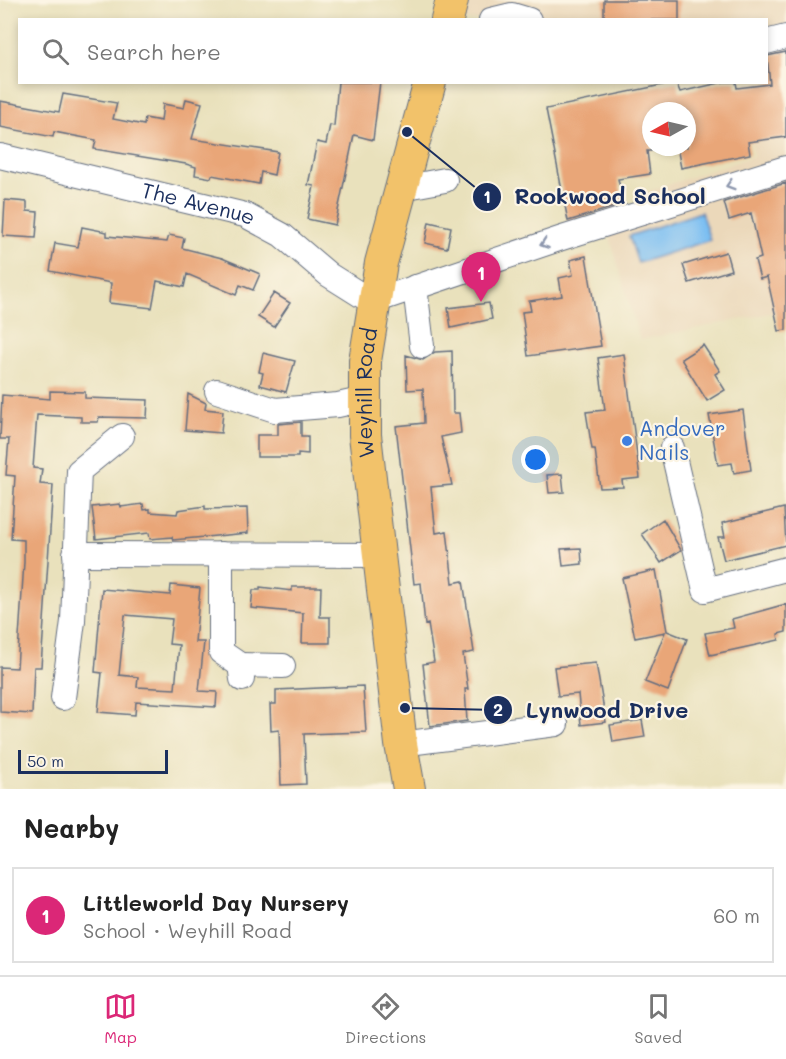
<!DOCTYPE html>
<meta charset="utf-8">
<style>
:root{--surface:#fff;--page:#f2f2f2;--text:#222;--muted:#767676;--line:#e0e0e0;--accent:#db2777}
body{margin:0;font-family:Mali,sans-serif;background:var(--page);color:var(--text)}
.compass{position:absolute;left:642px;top:102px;width:54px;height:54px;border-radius:50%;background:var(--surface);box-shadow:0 3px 9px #0003;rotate:262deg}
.scale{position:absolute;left:18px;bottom:15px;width:150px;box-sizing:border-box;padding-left:6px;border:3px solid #1b2f5e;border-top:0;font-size:16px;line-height:21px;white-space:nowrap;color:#1b2f5e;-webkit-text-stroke:4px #fcf5e5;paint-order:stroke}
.you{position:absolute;left:536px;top:460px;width:21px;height:21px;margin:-15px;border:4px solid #fff;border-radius:50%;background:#1a73e8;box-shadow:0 0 0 9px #1a73e833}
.badge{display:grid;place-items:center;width:39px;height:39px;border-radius:50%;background:var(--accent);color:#fff;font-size:20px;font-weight:700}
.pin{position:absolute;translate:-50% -50px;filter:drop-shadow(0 2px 3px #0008)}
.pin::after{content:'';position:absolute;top:32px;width:21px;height:18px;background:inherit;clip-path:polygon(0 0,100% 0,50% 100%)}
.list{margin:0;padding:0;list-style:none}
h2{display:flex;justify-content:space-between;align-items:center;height:78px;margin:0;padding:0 24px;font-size:26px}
h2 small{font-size:20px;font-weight:400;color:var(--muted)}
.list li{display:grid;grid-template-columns:39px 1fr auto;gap:18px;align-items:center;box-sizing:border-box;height:96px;margin:0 12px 12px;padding:0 12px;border:2px solid var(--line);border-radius:0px}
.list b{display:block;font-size:22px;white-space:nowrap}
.list p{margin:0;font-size:20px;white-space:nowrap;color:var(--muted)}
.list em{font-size:20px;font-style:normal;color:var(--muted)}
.icon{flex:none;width:33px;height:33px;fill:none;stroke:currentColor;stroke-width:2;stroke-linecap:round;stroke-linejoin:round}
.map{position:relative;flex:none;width:786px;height:789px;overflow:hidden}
.search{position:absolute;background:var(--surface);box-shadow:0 3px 9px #0003;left:18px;right:18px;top:18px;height:66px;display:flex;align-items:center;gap:15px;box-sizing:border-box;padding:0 21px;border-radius:0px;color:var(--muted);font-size:22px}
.sheet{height:186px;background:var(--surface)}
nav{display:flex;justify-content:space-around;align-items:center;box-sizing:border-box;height:84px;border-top:2px solid var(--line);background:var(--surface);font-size:16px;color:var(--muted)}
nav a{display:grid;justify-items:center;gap:3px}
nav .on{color:var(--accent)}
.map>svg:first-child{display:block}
.built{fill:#ebd8ba}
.water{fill:#7dbff2;stroke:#4c77a8;stroke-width:1.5}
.building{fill:#e9a678;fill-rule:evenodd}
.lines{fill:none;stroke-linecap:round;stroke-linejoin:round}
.minor-casing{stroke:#636d7f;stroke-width:26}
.major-casing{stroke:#636d7f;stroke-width:34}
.minor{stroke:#fff;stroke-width:24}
.major{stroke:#f2c26a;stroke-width:32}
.oneway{stroke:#8d97ae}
.shop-dot{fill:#3f7fe0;stroke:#fcf5e5;stroke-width:2}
.labels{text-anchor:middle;stroke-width:4.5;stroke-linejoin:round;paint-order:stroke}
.street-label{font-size:21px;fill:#1b2f5e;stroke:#fcf5e5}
.shop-label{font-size:21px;fill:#366cbe;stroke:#fcf5e5;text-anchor:start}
.leader{fill:none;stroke:#1b2f5e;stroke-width:2}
.callout-dot{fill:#1b2f5e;stroke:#fcf5e5;stroke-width:2}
.mark-label{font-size:18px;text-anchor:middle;font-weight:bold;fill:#fff}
.callout-label{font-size:22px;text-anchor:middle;font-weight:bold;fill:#1b2f5e;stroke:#fcf5e5;stroke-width:4.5;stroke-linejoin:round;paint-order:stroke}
</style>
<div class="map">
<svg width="786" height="789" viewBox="0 0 786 789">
<rect width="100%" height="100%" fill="#fcf5e5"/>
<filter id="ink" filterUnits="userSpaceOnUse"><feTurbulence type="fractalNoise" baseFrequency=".0167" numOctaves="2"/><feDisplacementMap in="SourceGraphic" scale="12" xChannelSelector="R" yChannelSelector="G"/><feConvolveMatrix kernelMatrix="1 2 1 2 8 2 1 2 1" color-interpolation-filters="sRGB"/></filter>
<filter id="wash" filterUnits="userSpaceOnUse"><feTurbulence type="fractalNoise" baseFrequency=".008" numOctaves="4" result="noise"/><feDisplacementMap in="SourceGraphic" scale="24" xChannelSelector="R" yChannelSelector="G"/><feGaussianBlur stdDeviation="1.35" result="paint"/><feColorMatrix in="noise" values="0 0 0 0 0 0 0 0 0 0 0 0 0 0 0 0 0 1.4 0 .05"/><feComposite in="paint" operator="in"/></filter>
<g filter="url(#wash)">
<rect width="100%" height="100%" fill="#e9e1bc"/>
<path class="built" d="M467 0H786V310L640 340 606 224 626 215 650 191 753 156 742 83 766 82V20H463Z"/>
<path class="water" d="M701 212 710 240 638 263 629 236Z"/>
<g id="blocks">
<path class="building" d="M604 0H679V20H604Z
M786 52V137L748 142 750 154 681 168 677 147H687V111H651V151H647L650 174 618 179 624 204 568 221 546 109 676 82 680 92 724 82H736L737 88 770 84 767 56Z
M338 82H380L373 140 354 135 335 225 307 219 314 186 308 185 317 142 326 144 330 125 334 126Z
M63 94 117 103 113 119 144 125 145 118 161 121 163 104 184 108 186 99 202 103 192 139 278 152 274 175 261 172 259 184 212 175 211 178 195 175 196 167 186 164 94 149 96 140 54 132 53 137 0 127V101L59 112Z
M786 183V330L779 331 767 277 760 279 755 260 761 258 751 213 729 220 724 202Z
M5 200 27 202V211L38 212 36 238 3 236Z
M429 222 451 227 447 248 425 243Z
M82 227 107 232V236L167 242 169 235 184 238 182 248 222 258 260 274 253 290 240 285 236 295 187 274 184 287 157 281 152 308 109 303 111 283 50 271 55 243 78 247Z
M726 252 731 270 689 283 683 265Z
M586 256 601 346 528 356 522 312 531 311 529 301 562 296 559 278 573 275 570 260Z
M274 293 290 303 274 327 258 317Z
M489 303 492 319 451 328 448 308Z
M703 345 720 371 715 374 725 390 707 401 681 359Z
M452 351 453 413H459L461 433 441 437 452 485 431 487 436 533 447 531 453 583 463 581 474 652 463 654 468 689H465L467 721 430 726 423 664 434 662 428 624 425 625 421 583 414 584 396 426 424 423 423 389 407 390 406 355 423 360 435 352Z
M263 353 295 361 286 392 260 385 263 373 259 372Z
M624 354 640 478 622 480 623 487 600 488 595 449H592L586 412 605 410 598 358Z
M50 391 85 392V398L148 400 147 418 99 417 98 422H81V417L37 415 33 468 42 469 40 484 53 485 41 667H34L32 714 0 712V667L17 668 24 562V540L11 539 15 476 6 475 9 439H0L2 395 50 399Z
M188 394 206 403 205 409 223 411 221 433 185 430Z
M743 410 751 470 734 473 732 463 718 465 709 415Z
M301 422V436H308V454L298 453V457H257V435H278V424Z
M562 474 564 492 549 493 547 475Z
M120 504 121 507 143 504 144 510 150 509V512L177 514 178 510 205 506V509L247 508 248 533 173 540 172 537 150 539 149 533 96 539 92 507Z
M784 508 786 545 724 560 718 537H725L722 523Z
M663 519 681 550 661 563 642 534Z
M581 548 582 564 563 566 561 549Z
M656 570 667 631 687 639 668 691 645 682 665 632 635 638 622 578Z
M171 585 200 588 195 642H204L199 691 217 692 216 707 136 702 135 715 98 712 102 673 95 672 102 589 170 595ZM125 615 172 619 169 644 179 645 175 689 137 687 138 677 119 675Z
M260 587 292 591V587H321L320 617H330V643H302L303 613 251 608 253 590H260Z
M786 604V632L778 634 779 640 710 655 705 633 734 628 732 619Z
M596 663 606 722 581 725 578 694 558 696 554 667Z
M363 686 366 732 304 734 306 784 281 785 279 730 271 731 270 704H276V690Z
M642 720 645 737 613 742 610 725Z"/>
</g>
</g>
<g filter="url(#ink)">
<use href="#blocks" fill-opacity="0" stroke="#636d7f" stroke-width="1.5"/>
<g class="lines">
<defs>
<g id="minor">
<path d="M491 20 512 15 529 20"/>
<path d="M766 42 786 37"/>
<path id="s1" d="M0 156 245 215 282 235 329 275 372 302 562 238 786 168"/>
<path d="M402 188 445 180"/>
<path d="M415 287 422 346"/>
<path d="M217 391 275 410 338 405 365 399"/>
<path d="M672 448 705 590 786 569"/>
<path d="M75 554 381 555"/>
<path d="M221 554V652L240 665"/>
<path d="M242 679 240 665 283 666"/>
<path d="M63 698 73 621 79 471 122 436"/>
<path d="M401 744 556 724"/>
</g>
<g id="major">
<path d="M447 20 452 0"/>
<path id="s2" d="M409 789 401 744 365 435V361L381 263 430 82"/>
</g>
</defs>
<use href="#minor" class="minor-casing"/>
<use href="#major" class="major-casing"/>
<use href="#minor" class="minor"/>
<use href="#major" class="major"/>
</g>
<defs><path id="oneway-chevron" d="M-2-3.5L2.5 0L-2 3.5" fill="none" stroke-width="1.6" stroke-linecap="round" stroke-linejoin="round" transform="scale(1.5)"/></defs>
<g class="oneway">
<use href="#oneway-chevron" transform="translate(730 185) rotate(163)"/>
<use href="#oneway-chevron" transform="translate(544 244) rotate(161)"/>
</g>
</g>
<circle class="shop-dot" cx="627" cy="441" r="6"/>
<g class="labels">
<g class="street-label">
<text dy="7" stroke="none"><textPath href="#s1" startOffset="204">The Avenue</textPath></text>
<text dy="7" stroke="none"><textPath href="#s2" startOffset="399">Weyhill Road</textPath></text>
</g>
<g class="shop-label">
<text x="639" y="436">Andover<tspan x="639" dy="24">Nails</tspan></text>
</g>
</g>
<path class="leader" d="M407 132L487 197M405 708L498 710"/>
<g class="callout-dot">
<circle cx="407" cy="132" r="6"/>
<circle cx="405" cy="708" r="6"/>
<circle cx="487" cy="197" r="15"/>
<circle cx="498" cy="710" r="15"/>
</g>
<g class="mark-label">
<text x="487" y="203">1</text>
<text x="498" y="716">2</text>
</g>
<g class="callout-label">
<text x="610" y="204">Rookwood School</text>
<text x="607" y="718">Lynwood Drive</text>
</g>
</svg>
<svg class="compass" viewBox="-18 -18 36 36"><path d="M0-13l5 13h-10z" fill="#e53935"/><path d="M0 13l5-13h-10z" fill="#767676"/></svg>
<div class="scale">50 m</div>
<div class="you"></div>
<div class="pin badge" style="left:481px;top:302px">1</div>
<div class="search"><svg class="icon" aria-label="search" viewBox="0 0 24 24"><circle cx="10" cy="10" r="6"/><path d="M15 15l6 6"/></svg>Search here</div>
</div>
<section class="sheet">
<h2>Nearby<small></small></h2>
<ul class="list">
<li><span class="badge">1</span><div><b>Littleworld Day Nursery</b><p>School · Weyhill Road</p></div><em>60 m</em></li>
</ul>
</section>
<nav>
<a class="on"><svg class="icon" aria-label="map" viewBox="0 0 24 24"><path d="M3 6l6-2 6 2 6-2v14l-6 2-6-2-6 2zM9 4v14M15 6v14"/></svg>Map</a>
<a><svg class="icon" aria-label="directions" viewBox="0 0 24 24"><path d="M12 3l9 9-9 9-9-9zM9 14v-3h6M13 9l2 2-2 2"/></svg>Directions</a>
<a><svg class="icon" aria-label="saved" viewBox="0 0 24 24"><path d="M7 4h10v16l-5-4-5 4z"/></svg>Saved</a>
</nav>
